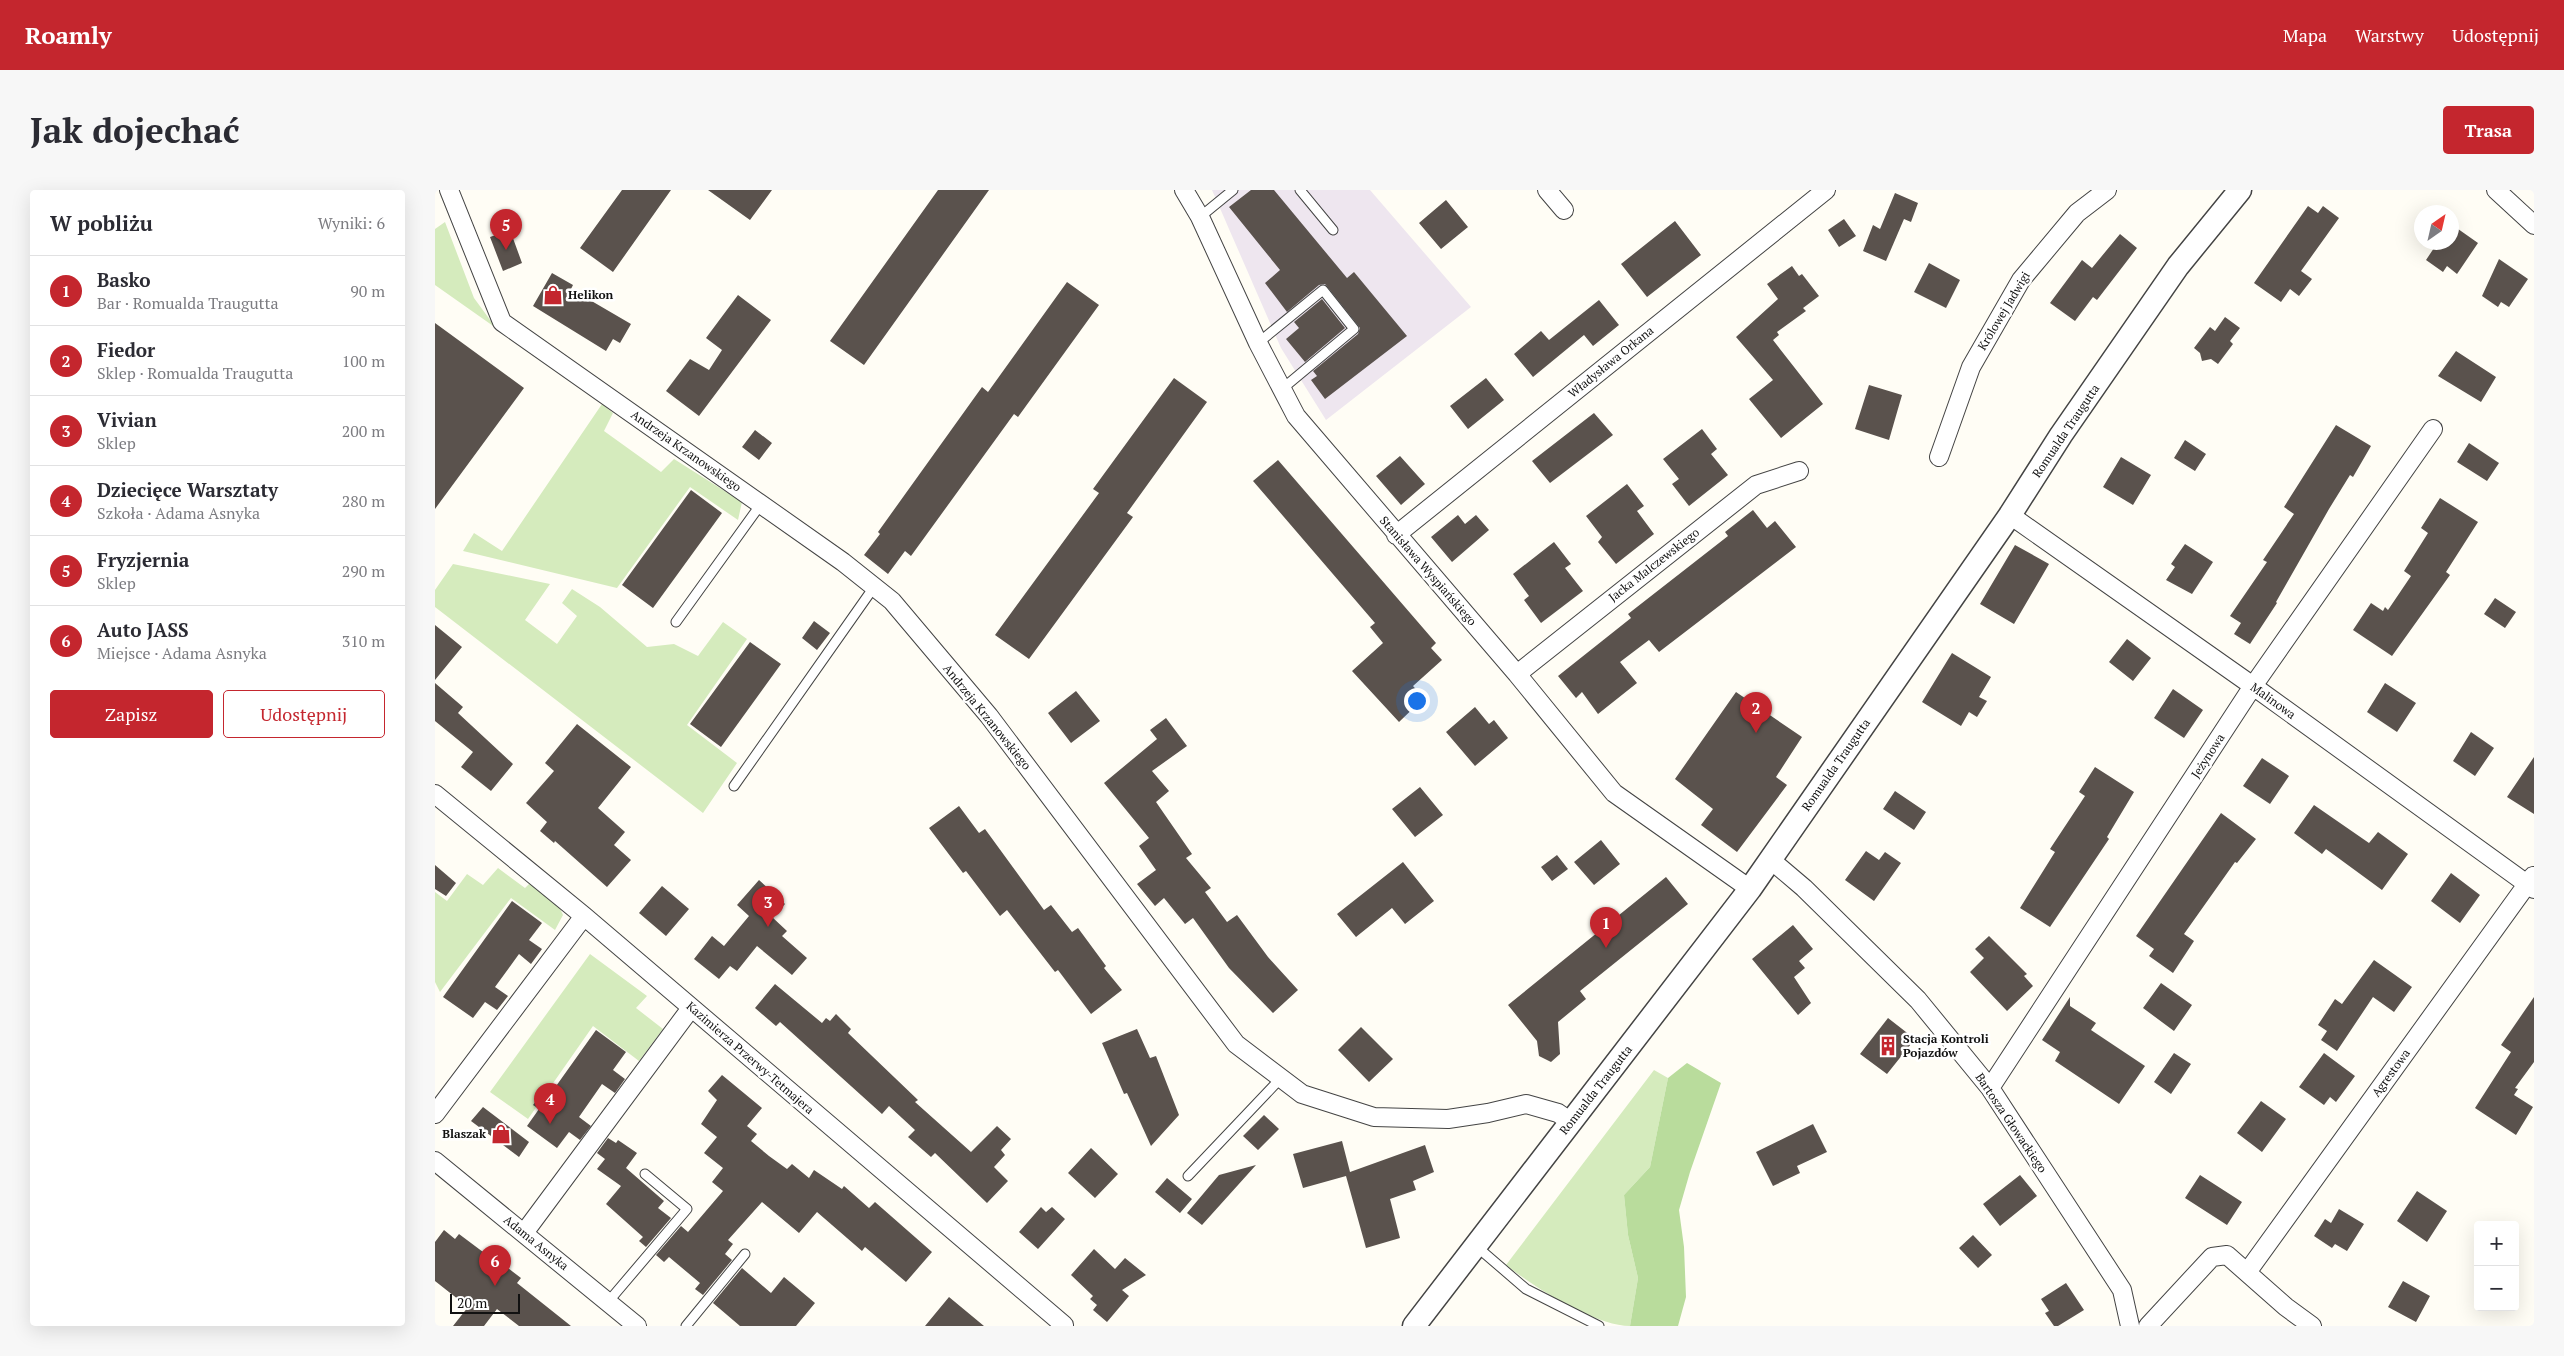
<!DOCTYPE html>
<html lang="pl">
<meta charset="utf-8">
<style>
:root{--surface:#fff;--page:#f7f7f7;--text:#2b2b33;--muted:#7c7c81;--line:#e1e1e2;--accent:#c4262e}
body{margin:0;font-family:"PT Serif",serif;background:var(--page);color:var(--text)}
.controls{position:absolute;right:15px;bottom:15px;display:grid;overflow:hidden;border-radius:5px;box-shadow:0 5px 20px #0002}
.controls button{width:45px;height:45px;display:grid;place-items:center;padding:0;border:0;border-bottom:1px solid var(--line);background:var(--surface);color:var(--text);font:25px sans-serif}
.compass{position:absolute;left:1979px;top:15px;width:45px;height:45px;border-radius:50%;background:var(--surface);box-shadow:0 5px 20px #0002;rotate:34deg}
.scale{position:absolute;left:15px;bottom:12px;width:70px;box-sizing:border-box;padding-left:5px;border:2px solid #111;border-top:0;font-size:14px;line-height:18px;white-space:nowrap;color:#111;-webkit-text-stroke:4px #fff;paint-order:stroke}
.you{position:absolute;left:981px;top:510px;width:18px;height:18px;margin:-12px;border:4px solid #fff;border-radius:50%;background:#1a73e8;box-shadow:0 0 0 8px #1a73e833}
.badge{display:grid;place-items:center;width:32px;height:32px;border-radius:50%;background:var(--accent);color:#fff;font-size:16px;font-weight:700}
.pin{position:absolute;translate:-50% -41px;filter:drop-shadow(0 1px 2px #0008)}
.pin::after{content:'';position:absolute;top:26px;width:18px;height:15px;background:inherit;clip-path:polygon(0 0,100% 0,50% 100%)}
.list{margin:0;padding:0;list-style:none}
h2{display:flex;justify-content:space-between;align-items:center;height:65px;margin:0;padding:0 20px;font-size:21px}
h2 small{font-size:16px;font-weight:400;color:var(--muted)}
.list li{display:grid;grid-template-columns:32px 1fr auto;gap:15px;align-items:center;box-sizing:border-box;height:70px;padding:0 20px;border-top:1px solid var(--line)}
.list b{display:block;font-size:19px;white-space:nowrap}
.list p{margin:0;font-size:16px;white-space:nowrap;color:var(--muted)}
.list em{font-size:16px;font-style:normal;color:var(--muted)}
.actions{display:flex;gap:10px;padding:15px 20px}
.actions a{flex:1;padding:11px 0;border:1px solid var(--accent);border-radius:5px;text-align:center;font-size:18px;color:var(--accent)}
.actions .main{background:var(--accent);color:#fff}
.map{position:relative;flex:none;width:2099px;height:1136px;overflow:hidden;border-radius:5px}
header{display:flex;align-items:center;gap:30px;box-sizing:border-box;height:70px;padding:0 25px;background:var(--accent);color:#fff}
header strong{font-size:24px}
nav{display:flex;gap:28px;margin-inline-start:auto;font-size:18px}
.intro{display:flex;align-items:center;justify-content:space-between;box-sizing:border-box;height:120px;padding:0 30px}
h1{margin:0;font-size:35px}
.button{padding:12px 22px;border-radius:5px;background:var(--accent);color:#fff;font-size:18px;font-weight:700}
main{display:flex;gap:30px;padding:0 30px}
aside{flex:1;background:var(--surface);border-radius:5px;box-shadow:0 5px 20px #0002}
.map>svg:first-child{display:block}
.industrial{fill:#eee6ef}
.green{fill:#d5ebbd}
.forest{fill:#b9dc9c}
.building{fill:#5a524d}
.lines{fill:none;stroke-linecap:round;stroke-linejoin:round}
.service-casing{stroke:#444;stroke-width:11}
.minor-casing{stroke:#444;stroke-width:20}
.tertiary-casing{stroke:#444;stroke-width:25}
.service{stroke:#fff;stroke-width:9}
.minor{stroke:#fff;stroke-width:18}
.tertiary{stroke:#fff;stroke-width:22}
.labels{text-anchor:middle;stroke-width:5;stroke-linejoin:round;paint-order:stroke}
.poi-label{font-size:12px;font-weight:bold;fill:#111;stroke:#fff;text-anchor:start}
.street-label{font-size:12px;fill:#111;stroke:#fff}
</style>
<header>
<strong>Roamly</strong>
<nav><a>Mapa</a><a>Warstwy</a><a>Udostępnij</a></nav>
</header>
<div class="intro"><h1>Jak dojechać</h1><a class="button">Trasa</a></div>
<main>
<aside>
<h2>W pobliżu<small>Wyniki: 6</small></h2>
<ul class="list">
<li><span class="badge">1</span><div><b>Basko</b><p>Bar · Romualda Traugutta</p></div><em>90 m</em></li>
<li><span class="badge">2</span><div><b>Fiedor</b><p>Sklep · Romualda Traugutta</p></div><em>100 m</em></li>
<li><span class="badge">3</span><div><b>Vivian</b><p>Sklep</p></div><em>200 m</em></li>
<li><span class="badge">4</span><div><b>Dziecięce Warsztaty</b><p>Szkoła · Adama Asnyka</p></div><em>280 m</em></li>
<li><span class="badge">5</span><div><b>Fryzjernia</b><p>Sklep</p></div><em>290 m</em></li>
<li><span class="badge">6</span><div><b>Auto JASS</b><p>Miejsce · Adama Asnyka</p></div><em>310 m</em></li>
</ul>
<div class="actions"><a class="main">Zapisz</a><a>Udostępnij</a></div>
</aside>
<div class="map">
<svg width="2099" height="1136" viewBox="0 0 2099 1136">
<rect width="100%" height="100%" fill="#fffdf5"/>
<path class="industrial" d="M777 0H935L1036 117 891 230 846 158Z"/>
<path class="green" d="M10 32 39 108 61 138 0 95V39Z
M167 214 178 223 169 241 226 282 239 269 307 312 303 330 255 297 182 398 28 361 39 343 67 361Z
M18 374 115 394 90 430 122 454 142 426 127 413 137 399 165 417 212 457 239 454 263 466 288 432 312 449 252 535 302 573 268 623 0 417V400Z
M63 678 90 698 96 692 122 712 128 725 120 740 76 708 5 802 0 792V702L12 711 32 684 48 695Z
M155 764 212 806 201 818 228 839 204 871 158 836 93 929 55 902Z
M1219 880 1233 888 1215 977 1189 1005 1193 1045 1203 1088 1195 1136C1160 1136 1099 1097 1071 1075Z"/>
<path class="forest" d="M1252 873 1286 893 1255 982 1244 1020 1249 1057 1251 1107 1243 1136H1195L1203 1088 1193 1045 1189 1005 1215 977 1233 888Z"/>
<path class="building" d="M187 0H236L178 82 145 58Z
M273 0H337L315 30Z
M503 0H554L429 175 395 151Z
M816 0H839L912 88 919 82 972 146 890 209 876 190 882 186 878 181 923 144 925 138 890 94 884 95 852 122 830 93 845 80 794 17Z
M1460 3 1483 13 1476 32 1469 29 1451 71 1428 61 1438 35 1445 39Z
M1011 10 1033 37 1006 59 984 33Z
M1873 16 1883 23 1888 16 1904 28 1866 81 1877 89 1864 106 1855 99 1846 112 1819 93Z
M1409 29 1421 46 1404 57 1393 40Z
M1240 31 1266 65 1212 107 1186 74Z
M2016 34 2043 53 2022 84 2012 76 2008 82 1991 70 2003 52H2016Z
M75 40 87 73 68 81 55 47Z
M1685 44 1702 58 1662 110 1658 107 1640 131 1615 113 1647 70 1657 78Z
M2064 69 2093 89 2074 117 2066 112 2063 117 2047 106Z
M1494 73 1525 90 1511 118 1479 102Z
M1357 76 1364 86 1367 84 1384 106 1368 118 1371 121 1342 142 1344 145 1338 150 1388 214 1346 248 1314 209 1338 190 1301 147 1343 109 1332 94Z
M117 83 138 95 136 99 196 134 185 153 178 149 171 161 98 116Z
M632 92 664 115 583 227 579 224 476 366 470 361 453 384 429 365 445 344 443 342 547 197 553 202Z
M303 105 336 130 264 226 231 201 255 169 274 180 287 160 271 148Z
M887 109 910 138 870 172 851 149 864 138 859 132Z
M1164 110 1184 135 1158 156 1149 145 1098 187 1079 164 1106 141 1114 150Z
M1790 127 1805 138 1795 151 1798 154 1783 174 1776 169 1767 171 1765 163 1759 158 1775 137 1780 141Z
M0 133 89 198 0 319Z
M2021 161 2061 187 2046 212 2003 186Z
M739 188 772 212 692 323 698 327 594 469 560 445 664 303 658 299Z
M1051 188 1069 210 1033 239 1015 216Z
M1434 195 1467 205 1454 250 1420 239Z
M1159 223 1178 245 1115 293 1097 271Z
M1901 235 1936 256 1918 287 1915 285 1894 319 1841 412 1842 413 1815 454 1799 444 1806 433 1795 426 1832 372 1828 370 1859 324 1849 317Z
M1267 239 1282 259 1276 264 1293 285 1254 316 1237 294 1244 289 1228 269Z
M320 240 337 253 324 270 307 257Z
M1750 250 1771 264 1760 281 1739 268Z
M2034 253 2064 273 2052 291 2022 272Z
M965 266 990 294 966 315 941 286Z
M1686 267 1716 285 1698 315 1668 297Z
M843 270 1001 453 996 458 1007 470 978 496 989 508 964 532 917 481 948 453 935 437 940 433 818 291Z
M1192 294 1209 316 1202 321 1219 344 1181 374 1163 352 1167 347 1151 326Z
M256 300 287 323 218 418 187 395Z
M2005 308 2043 332 2011 382 2015 385 1957 466 1918 440 1936 413 1948 421 1950 417 1953 420 1976 386 1969 381 1993 343 1986 338Z
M1318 320 1332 338 1340 331 1361 357 1224 462 1214 450 1185 472 1202 493 1163 524 1147 502 1141 508 1123 486 1196 428 1193 424 1293 346 1290 342Z
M1023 325 1030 334 1041 325 1054 340 1017 372 996 347Z
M1119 352 1136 374 1130 378 1148 401 1106 433 1089 410 1094 406 1078 384Z
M1750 354 1778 372 1757 404 1731 390 1740 377 1736 374Z
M1580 355 1614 374 1579 434 1545 414Z
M2060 408 2081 422 2070 438 2049 424Z
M379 431 395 443 382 460 367 448Z
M0 435 27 457 0 490Z
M1692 449 1716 468 1698 491 1674 472Z
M315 452 346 474 286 557 255 534Z
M1517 463 1556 487 1544 507 1552 511 1542 527 1534 522 1526 536 1487 512Z
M0 493 28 517 23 523 78 574 56 601 26 577 38 562 0 531Z
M1950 493 1981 513 1962 542 1932 522Z
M1738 499 1768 520 1749 548 1719 528Z
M641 501 665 531 636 553 613 523Z
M1301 502 1367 547 1341 587 1352 595 1302 662 1266 635 1278 619 1240 589Z
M1040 517 1054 534 1059 530 1073 548 1040 576 1011 542Z
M731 528 752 556 717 581 734 601 721 612 757 664 751 668 776 698 770 702 792 732 802 725 833 767 863 800 838 823 794 778 758 728 750 734 729 708 720 716 702 694 721 680 704 656 714 648 669 593 722 549 715 540Z
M142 534 196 577 163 618 190 642 179 655 196 670 172 697 120 651 119 653 105 641 112 632 91 613 119 581 110 573Z
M2036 542 2059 558 2040 586 2018 571Z
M2099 567V624L2072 607Z
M1827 568 1854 586 1835 614 1808 596Z
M1660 577 1699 602 1672 647 1674 649 1615 737 1585 718 1620 662 1615 659 1650 606 1644 602Z
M985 597 1008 625 980 647 957 619Z
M1460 601 1491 622 1479 640 1448 619Z
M1879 615 1934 653 1943 642 1973 664 1947 700 1891 659 1887 664 1859 643Z
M524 616 544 643 550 639 609 720 616 715 637 742 643 738 671 776 669 778 687 800 656 824 623 780 620 782 572 720 565 726 531 681 528 683 494 638Z
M1786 623 1821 649 1802 673 1800 672 1749 744 1759 751 1738 783 1714 766 1719 759 1701 746Z
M1166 650 1185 674 1159 695 1139 672Z
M1431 661 1444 670 1450 662 1466 673 1439 711 1410 690Z
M1122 665 1133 679 1117 691 1106 677Z
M968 672 999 711 970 734 957 718 921 747 902 724Z
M0 675 21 693 11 706 0 699Z
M2016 683 2045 705 2025 733 1996 711Z
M1231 687 1253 714 1145 801 1151 809 1123 832 1125 864 1116 872 1104 866 1102 851 1073 815Z
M324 690 350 714 337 727 352 741 347 746 372 768 357 785 322 756 302 781 295 776 284 789 259 769 277 746 289 756 314 726 302 715Z
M227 696 254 719 231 746 204 723Z
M77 711 107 733 94 750 107 759 96 774 84 764 60 797 73 806 62 820 50 812 38 828 8 807Z
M1358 735 1378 759 1364 771 1370 778 1359 787 1376 813 1363 825 1317 769Z
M1554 746 1592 784 1589 786 1598 796 1572 821 1535 782 1549 768 1540 759Z
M1939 770 1977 797 1959 822 1938 807 1902 861 1886 850 1892 841 1883 835 1900 809 1907 814Z
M1726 793 1757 815 1739 841 1708 818Z
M340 794 387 833 391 828 395 831 401 824 416 839 413 843 483 910 480 912 536 962 562 936 576 949 566 960 570 965 559 977 573 991 552 1013 500 963 496 967 473 947 480 940 454 916 447 924 345 832 341 836 320 818Z
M1635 807V816L1661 833 1656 840 1710 876 1684 914 1620 871 1625 862 1607 850Z
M2099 807V872L2080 898 2083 899 2079 905 2098 917 2081 945 2040 918 2076 862 2066 855Z
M1453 828 1480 849 1452 884 1425 864Z
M926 837 958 869 934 892 903 860Z
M702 839 715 868 721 866 744 925 716 956 692 903 689 904 667 853Z
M161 840 191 862 178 880 190 889 180 903 167 894 144 927 156 936 145 950 134 942 122 958 92 936 104 919 98 915 108 902 114 906Z
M1739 863 1756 874 1736 904 1719 892Z
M1889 863 1920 886 1901 912 1895 907 1889 915 1864 897Z
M287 885 327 918 312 936 322 944 316 951 334 966 352 979 357 974 374 988 379 980 407 999 409 996 434 1018 440 1012 497 1062 471 1092 430 1057 427 1061 382 1022 364 1043 327 1012 293 1050 298 1054 290 1064 297 1070 268 1105 260 1099 265 1093 234 1067 229 1072 221 1065 246 1036 253 1042 288 1001 277 992 288 978 269 963 282 947 266 934 282 910 273 901Z
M1826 911 1851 929 1827 962 1802 943Z
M48 917 94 952 84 967 36 931Z
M829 925 844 939 823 960 808 946Z
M1378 934 1392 962 1362 976 1365 983 1338 996 1321 962Z
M173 948 181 953 183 950 202 963 191 978 229 1011 223 1018 236 1028 211 1057 204 1051 208 1047 171 1014 186 996 162 979 170 969 162 963Z
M907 951 915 982 990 955 999 982 978 991 981 1000 955 1009 965 1048 931 1058 911 986 868 998 858 964Z
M656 958 683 984 660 1008 633 983Z
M821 975 767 1035 752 1023 784 985Z
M1585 985 1602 1006 1565 1036 1548 1014Z
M1765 985 1807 1012 1792 1035 1750 1008Z
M732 988 757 1009 745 1023 720 1002Z
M1982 1001 2012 1021 1992 1052 1962 1031Z
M606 1017 611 1022 617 1017 630 1029 603 1059 584 1042Z
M1904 1019 1929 1034 1912 1061 1900 1054 1897 1058 1879 1046 1890 1029 1896 1033Z
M9 1040 20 1049 24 1044 60 1071 61 1069 86 1088 82 1093 136 1136H84L62 1119 49 1136H18L33 1117 0 1091V1052Z
M1538 1045 1557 1065 1543 1078 1524 1058Z
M659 1059 680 1079 690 1068 711 1085 687 1100 694 1106 672 1132 658 1120 662 1115 655 1109 658 1106 636 1085Z
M307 1078 336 1103 349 1087 380 1113 361 1136H305L278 1113Z
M1968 1091 1995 1106 1981 1132 1953 1117Z
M1631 1093 1649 1120 1623 1136H1619L1610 1123 1614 1121 1606 1109Z
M514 1107 549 1136H490Z"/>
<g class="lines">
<defs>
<path id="service" d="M865 0 898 40
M765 27 798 0
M823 153 888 100 919 139 847 199
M241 432 326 314
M299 596 439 397
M753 986 846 888
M1041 1056 1091 1099 1164 1136
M173 1112 252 1019 210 984
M251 1136 310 1064"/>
<path id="minor" d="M14 0 67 132 408 372 457 411 554 526 801 854 867 904 939 927 1013 929 1053 923 1091 914 1123 923 1136 932
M749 0 765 27 823 153 861 226 1082 484 1179 603 1315 699
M1112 0 1129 20
M2061 0 2099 35
M1504 267 1536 177 1586 90 1642 23 1672 0
M1575 325 1818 496 2099 699
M961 345 1391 0
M1082 484 1321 295 1364 281
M0 604 149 726 629 1135
M1336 670 1369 698 1483 810 1555 898 1687 1100 1695 1136
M1555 898 1818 496 1998 239
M0 924 149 726
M0 971 202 1136
M89 1043 256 818
M1813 1081 2098 686
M1713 1136 1777 1067 1792 1065 1851 1117 1877 1136"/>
<path id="tertiary" d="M979 1136 1315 699 1575 325 1626 245 1743 76 1805 0"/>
</defs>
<use href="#service" class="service-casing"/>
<use href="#minor" class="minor-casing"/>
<use href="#tertiary" class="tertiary-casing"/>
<use href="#service" class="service"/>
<use href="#minor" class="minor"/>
<use href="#tertiary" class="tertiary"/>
</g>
<defs>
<symbol id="shop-bare" viewBox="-9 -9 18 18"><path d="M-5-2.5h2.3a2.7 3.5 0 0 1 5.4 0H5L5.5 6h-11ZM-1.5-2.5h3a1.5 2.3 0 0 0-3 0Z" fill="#c4262e" stroke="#fff" stroke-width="2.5" paint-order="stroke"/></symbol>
<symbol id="building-bare" viewBox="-9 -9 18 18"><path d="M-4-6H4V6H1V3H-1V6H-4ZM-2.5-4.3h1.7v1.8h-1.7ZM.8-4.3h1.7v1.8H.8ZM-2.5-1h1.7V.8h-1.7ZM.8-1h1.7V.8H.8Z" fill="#c4262e" stroke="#fff" stroke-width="2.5" paint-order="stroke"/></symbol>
</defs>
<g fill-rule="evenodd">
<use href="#shop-bare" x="104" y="91" width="28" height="28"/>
<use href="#building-bare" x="1439" y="842" width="28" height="28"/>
<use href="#shop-bare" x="52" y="930" width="28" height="28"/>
</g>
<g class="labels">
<g class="poi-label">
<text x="133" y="109">Helikon</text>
<text x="1468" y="853">Stacja Kontroli<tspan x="1468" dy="14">Pojazdów</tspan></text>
<text x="51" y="948" text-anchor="end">Blaszak</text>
</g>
<g class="street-label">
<text transform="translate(1569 121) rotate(-59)" y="4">Królowej Jadwigi</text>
<text transform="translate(1176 172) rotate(-39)" y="4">Władysława Orkana</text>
<text transform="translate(1631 241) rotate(-56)" y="4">Romualda Traugutta</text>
<text transform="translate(251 261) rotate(35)" y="4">Andrzeja Krzanowskiego</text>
<text transform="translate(1219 375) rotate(-38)" y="4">Jacka Malczewskiego</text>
<text transform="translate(993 381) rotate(49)" y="4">Stanisława Wyspiańskiego</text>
<text transform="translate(1838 511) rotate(36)" y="4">Malinowa</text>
<text transform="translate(552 527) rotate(51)" y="4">Andrzeja Krzanowskiego</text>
<text transform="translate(1773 566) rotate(-57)" y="4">Jeżynowa</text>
<text transform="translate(1401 575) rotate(-55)" y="4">Romualda Traugutta</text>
<text transform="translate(315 868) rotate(41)" y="4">Kazimierza Przerwy-Tetmajera</text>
<text transform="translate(1956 883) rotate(-54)" y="4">Agrestowa</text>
<text transform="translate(1161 900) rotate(-52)" y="4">Romualda Traugutta</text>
<text transform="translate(1576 933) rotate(56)" y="4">Bartosza Głowackiego</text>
<text transform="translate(101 1053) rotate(39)" y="4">Adama Asnyka</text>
</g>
</g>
</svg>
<div class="controls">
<button>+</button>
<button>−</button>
</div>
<svg class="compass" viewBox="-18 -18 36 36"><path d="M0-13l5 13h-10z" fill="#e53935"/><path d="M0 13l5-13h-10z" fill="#7c7c81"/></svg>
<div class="scale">20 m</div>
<div class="you"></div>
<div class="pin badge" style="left:1171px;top:758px">1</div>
<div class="pin badge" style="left:1321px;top:543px">2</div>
<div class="pin badge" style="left:333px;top:737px">3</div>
<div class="pin badge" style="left:115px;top:934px">4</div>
<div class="pin badge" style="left:71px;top:60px">5</div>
<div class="pin badge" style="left:60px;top:1096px">6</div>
</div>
</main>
